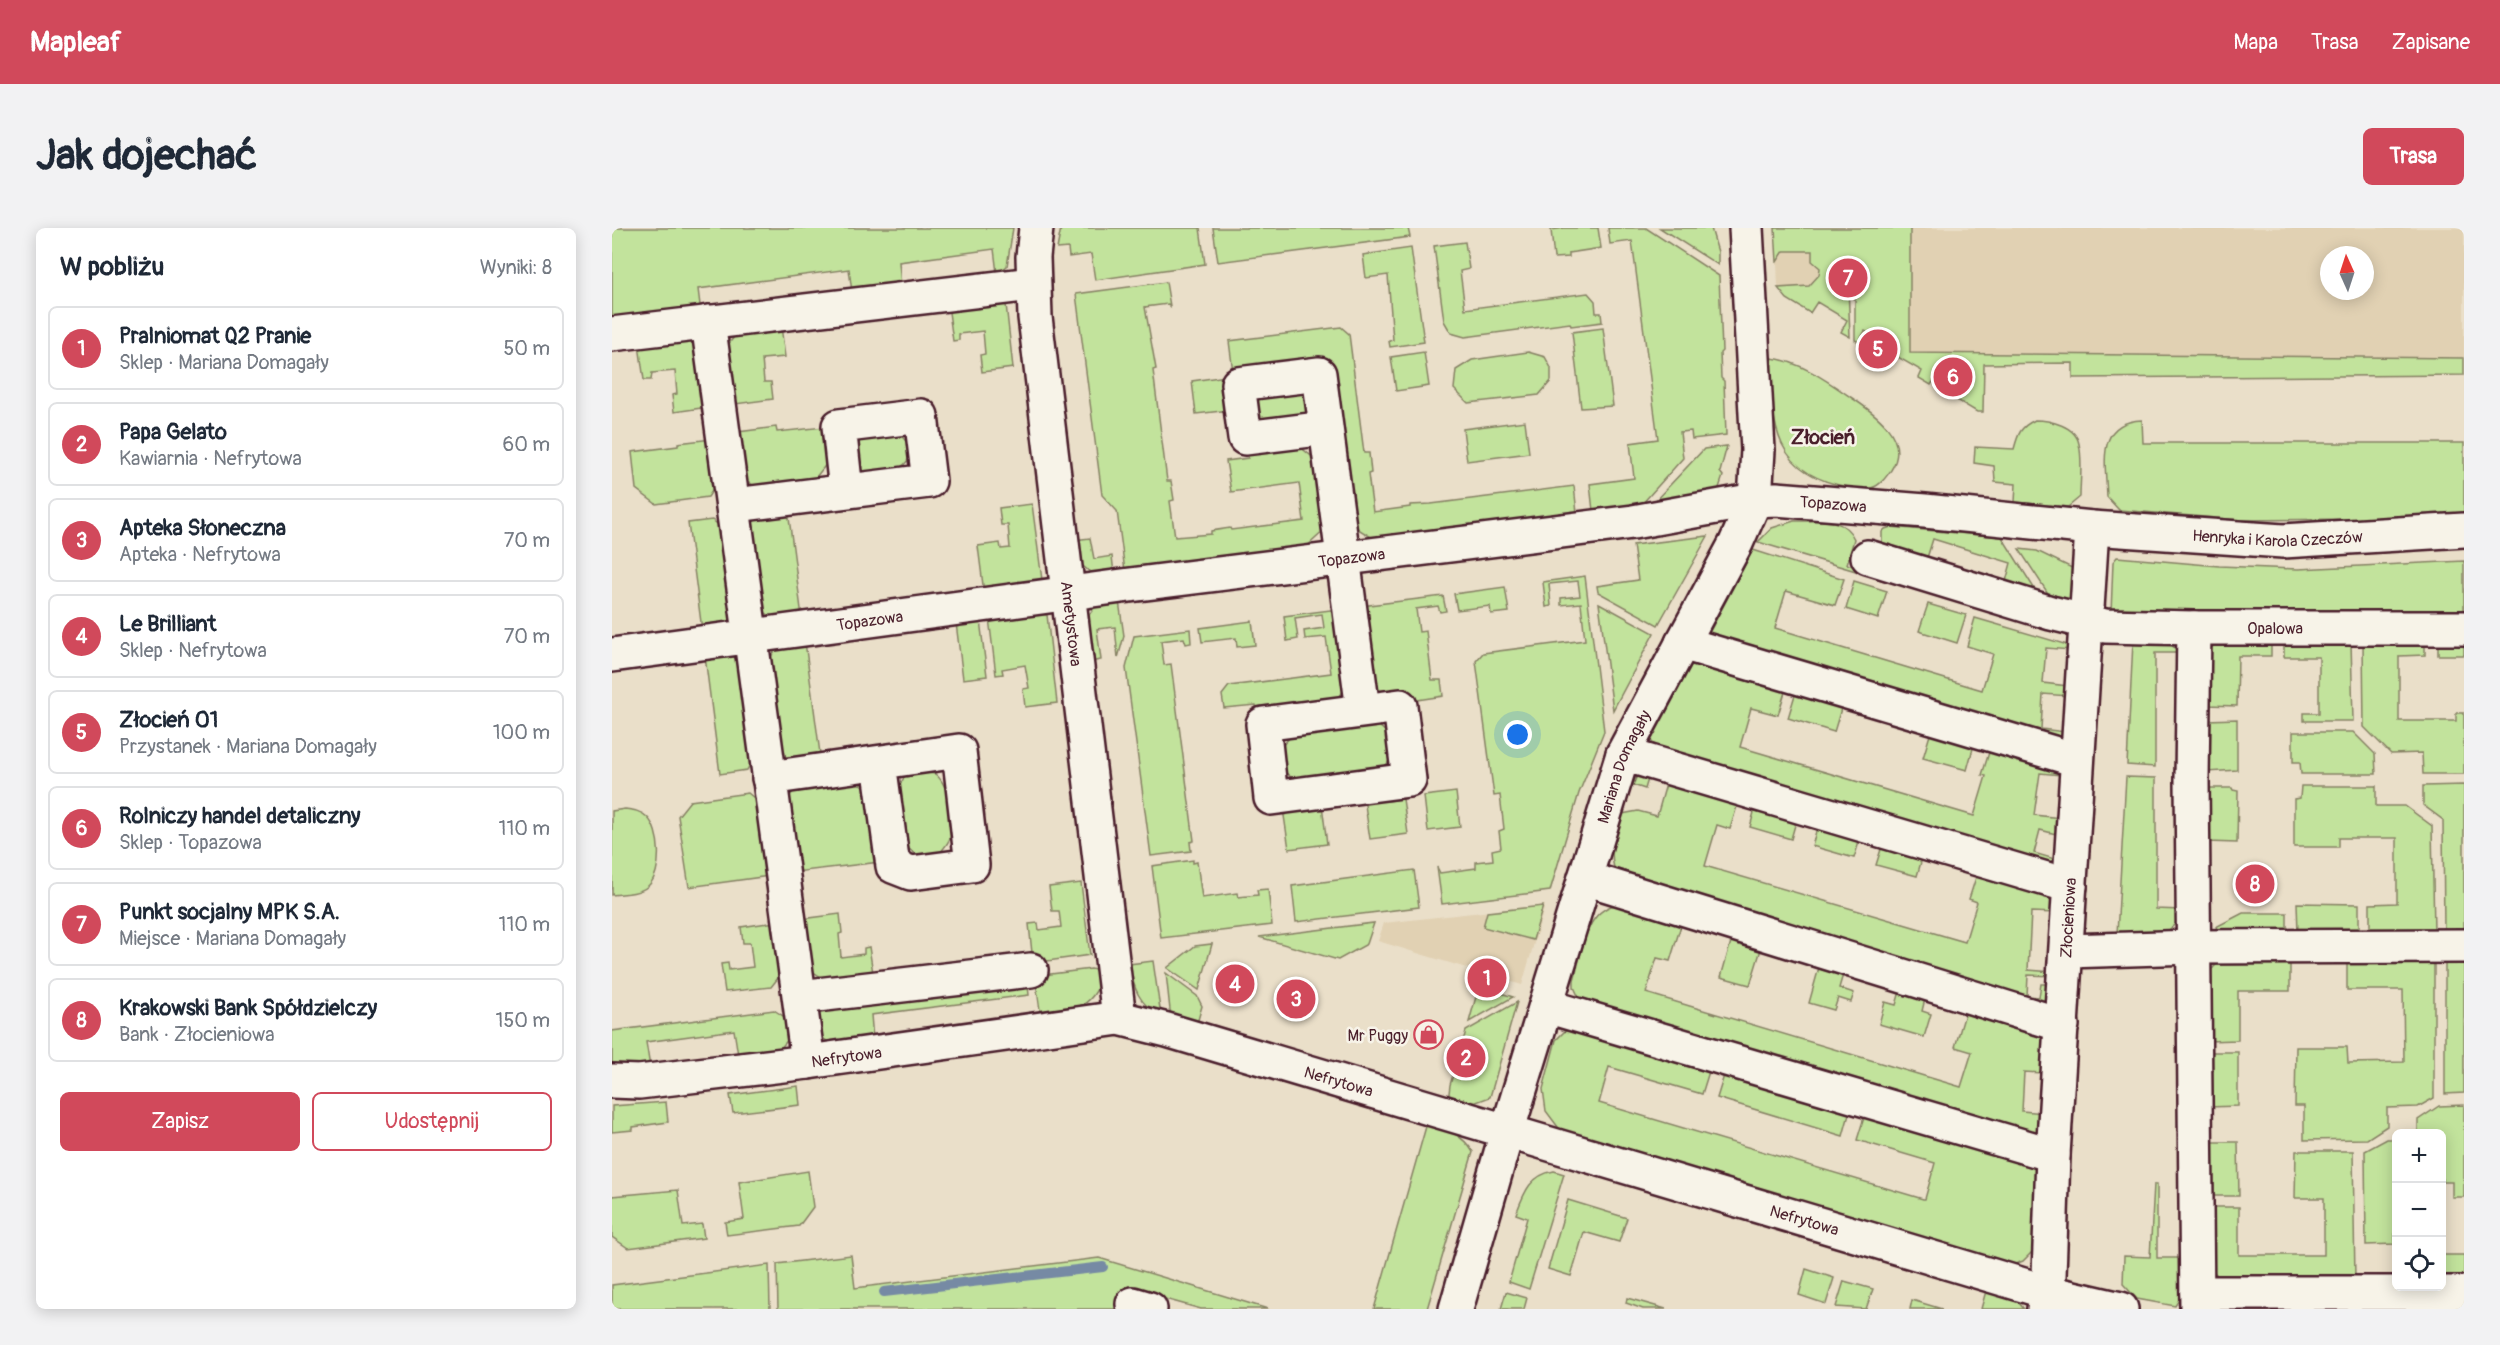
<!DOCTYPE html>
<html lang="pl">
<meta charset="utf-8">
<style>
:root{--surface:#fff;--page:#f2f2f3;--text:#1f2937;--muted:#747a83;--line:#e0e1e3;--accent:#d1495b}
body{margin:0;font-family:Pangolin,sans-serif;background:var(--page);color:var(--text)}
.controls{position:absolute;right:18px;bottom:18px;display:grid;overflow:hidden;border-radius:9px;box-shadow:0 3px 15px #0003}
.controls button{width:54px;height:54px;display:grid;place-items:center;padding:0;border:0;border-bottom:2px solid var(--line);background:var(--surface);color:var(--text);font:30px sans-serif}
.compass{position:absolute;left:1708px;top:18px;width:54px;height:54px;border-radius:50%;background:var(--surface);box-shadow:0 3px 15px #0003;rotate:357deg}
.you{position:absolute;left:906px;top:507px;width:21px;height:21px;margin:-15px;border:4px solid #fff;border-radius:50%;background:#1a73e8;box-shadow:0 0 0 9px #1a73e833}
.badge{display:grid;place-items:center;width:39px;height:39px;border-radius:50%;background:var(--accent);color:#fff;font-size:20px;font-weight:700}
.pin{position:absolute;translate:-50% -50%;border:3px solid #fff;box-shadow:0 2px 6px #0006}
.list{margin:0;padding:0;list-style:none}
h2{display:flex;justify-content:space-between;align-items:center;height:78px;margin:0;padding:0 24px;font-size:26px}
h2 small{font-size:20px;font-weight:400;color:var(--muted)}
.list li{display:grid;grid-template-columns:39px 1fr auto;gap:18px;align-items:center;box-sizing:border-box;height:84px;margin:0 12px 12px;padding:0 12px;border:2px solid var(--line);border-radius:9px}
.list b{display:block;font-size:22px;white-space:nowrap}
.list p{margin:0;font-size:20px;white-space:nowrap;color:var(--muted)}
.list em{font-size:20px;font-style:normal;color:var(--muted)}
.actions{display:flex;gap:12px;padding:18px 24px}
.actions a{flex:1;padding:14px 0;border:2px solid var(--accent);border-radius:9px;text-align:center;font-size:21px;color:var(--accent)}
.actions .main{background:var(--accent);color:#fff}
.icon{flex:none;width:33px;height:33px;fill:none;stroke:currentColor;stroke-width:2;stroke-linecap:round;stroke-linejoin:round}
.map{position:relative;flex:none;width:1852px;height:1081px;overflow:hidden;border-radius:9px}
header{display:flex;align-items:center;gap:36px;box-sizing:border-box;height:84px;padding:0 30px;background:var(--accent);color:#fff}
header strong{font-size:28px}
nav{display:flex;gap:33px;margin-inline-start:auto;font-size:21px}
.intro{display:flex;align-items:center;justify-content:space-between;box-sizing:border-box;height:144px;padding:0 36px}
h1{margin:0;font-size:42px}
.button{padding:15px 27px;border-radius:9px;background:var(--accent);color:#fff;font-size:21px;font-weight:700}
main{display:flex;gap:36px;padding:0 36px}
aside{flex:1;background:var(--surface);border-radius:9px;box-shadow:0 3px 15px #0003}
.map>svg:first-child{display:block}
.built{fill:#e1d1b3;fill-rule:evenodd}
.green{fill:#c2e39c;stroke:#868164;stroke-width:1.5}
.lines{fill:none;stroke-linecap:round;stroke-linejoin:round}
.stream{stroke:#768aa4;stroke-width:10}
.minor-casing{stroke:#4a1f2b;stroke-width:38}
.minor{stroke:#f7f3e8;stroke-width:33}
.labels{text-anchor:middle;stroke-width:5;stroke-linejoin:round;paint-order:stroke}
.street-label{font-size:16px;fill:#4a1f2b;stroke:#f7f3e8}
.poi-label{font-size:16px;fill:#4a1f2b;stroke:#f7f3e8;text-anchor:end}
.quarter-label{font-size:20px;font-weight:bold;fill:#4a1f2b;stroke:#f7f3e8}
</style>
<header>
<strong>Mapleaf</strong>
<nav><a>Mapa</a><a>Trasa</a><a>Zapisane</a></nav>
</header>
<div class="intro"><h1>Jak dojechać</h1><a class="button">Trasa</a></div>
<main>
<aside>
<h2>W pobliżu<small>Wyniki: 8</small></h2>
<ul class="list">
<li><span class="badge">1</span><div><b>Pralniomat Q2 Pranie</b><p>Sklep · Mariana Domagały</p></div><em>50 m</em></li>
<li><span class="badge">2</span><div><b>Papa Gelato</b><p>Kawiarnia · Nefrytowa</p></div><em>60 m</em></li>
<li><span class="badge">3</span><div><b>Apteka Słoneczna</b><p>Apteka · Nefrytowa</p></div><em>70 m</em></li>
<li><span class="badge">4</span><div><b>Le Brilliant</b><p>Sklep · Nefrytowa</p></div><em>70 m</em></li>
<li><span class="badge">5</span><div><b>Złocień 01</b><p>Przystanek · Mariana Domagały</p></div><em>100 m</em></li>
<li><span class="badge">6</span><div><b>Rolniczy handel detaliczny</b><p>Sklep · Topazowa</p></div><em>110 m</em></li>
<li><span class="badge">7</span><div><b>Punkt socjalny MPK S.A.</b><p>Miejsce · Mariana Domagały</p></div><em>110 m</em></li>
<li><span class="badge">8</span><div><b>Krakowski Bank Spółdzielczy</b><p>Bank · Złocieniowa</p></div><em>150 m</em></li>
</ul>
<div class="actions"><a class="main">Zapisz</a><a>Udostępnij</a></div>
</aside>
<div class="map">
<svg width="1852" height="1081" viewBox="0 0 1852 1081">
<rect width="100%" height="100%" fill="#eadfc9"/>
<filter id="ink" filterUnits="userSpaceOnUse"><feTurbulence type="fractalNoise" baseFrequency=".0167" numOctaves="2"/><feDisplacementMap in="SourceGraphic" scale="12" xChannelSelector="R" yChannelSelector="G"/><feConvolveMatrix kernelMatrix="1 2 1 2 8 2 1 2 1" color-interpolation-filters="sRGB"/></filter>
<g filter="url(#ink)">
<path class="built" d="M1298 0H1852V130L1298 125ZM1717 27H1753V63H1717Z
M1172 23H1201L1208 40 1207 47 1197 58 1166 60 1165 34Z
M933 677 910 757 766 713 772 695Z"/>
<path class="green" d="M0 0H401L395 38 385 45 382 21 287 34 289 58 240 64 237 41 86 61 89 85 0 95Z
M449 0H588L593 36 483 52 479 26 457 29 456 20 445 21Z
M601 0H796L798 9 606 34Z
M952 0H986L989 20 957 25V29L942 30 939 2Z
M996 0H1034L1107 48 1110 123 1108 125 1109 150 1112 153 1114 207 1080 211 1079 203 1068 204 1071 230 1029 277 981 283 978 256 1022 250 1018 215 1046 211 1020 13 998 16Z
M1048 0H1099L1106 24V37Z
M1163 0H1298V125L1852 130V147L1461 150V135L1372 136 1371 184H1365L1345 172 1360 146 1335 132 1319 157 1307 150 1310 143 1284 128 1287 122 1253 103 1247 114 1243 112V63H1251V56L1236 57 1238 109 1229 104 1235 92 1205 74 1198 85 1175 71 1166 60 1197 58 1207 47 1208 40 1200 33V23H1172L1165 34Z
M853 14 857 41 848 43 853 81 976 65 983 73 984 85H989L990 94 959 98 958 95 853 109 839 105 832 93 822 18Z
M799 20 812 114 778 119 777 113 781 112 776 47 754 50 751 27Z
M554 54 558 78 556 76 533 79 544 141 541 142 555 253H559L562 272 558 273 563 309 599 306V303L618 300 619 302 692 293 687 255 619 264 614 233 636 230 635 222 688 219 703 231 716 299 692 321 513 343 505 283 490 267 464 66Z
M394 76 401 140 370 144 368 127 373 126 371 103 347 106V112L341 113 336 77Z
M169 98 173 129 150 131 152 154H159L161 171 123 176 115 118 126 104Z
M729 99 737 106 752 225H757L759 245 756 246 761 284 798 279V277L819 276 962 258 965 285 764 312 738 296 717 132 621 144 617 113Z
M991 100 1001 178 969 180 960 104Z
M75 111 88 121 96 179 62 184 60 167 65 166 63 143 40 145 39 152H32L27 117Z
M812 124 817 158 784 163 779 129Z
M916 124 933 129 939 140V153L927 167 856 175 842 161 844 142 860 132Z
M1159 130C1187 133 1214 152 1237 168 1260 183 1300 210 1279 242 1274 249 1268 258 1259 260 1252 262 1244 260 1236 259 1208 254 1183 243 1170 216 1158 190 1160 159 1159 130Z
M614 148 618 182 584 186 580 153Z
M690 163 695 167 699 179 694 190 650 194 644 190V170Z
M1423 192C1438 192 1464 198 1467 216 1471 232 1468 252 1468 269L1456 279 1403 274 1404 256 1383 254 1382 238 1362 235 1363 219 1402 221C1406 206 1408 199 1423 192Z
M1530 192 1531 215H1852V285L1743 291 1629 292 1507 282 1495 269C1494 236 1483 194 1530 192Z
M913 193 917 225 855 233 851 201Z
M164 199 165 204 212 199 216 234 200 254 147 262 132 250 126 204Z
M288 207C319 234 272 253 248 244L238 223 247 210Z
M100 211 107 253 96 269 44 276 24 261 20 224 66 218V215Z
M1115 218 1108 244 1111 248 1105 266 1041 275 1092 221Z
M420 276 430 352 426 358 372 365 366 318 388 315 389 321 398 320 396 297H389L387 280Z
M176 282 190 389 164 392 148 381 138 298 150 284Z
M100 292 112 301 123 384 113 399 90 402 76 295Z
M1182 293C1204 294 1232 287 1242 311L1235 336 1452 402 1382 384 1146 314 1160 300Z
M1279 299 1390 309 1427 368 1393 357 1399 335 1321 311 1314 333 1270 317V304L1273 301Z
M1096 308 1046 397 986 364 985 358 1026 352 1021 317Z
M478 310 482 331 500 328 502 346 483 348 466 334 462 312Z
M1407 321 1425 323 1460 340 1463 349 1462 367 1452 375 1439 370Z
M1141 322 1232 351 1223 377 1174 363 1163 400 1370 462 1381 426 1355 418 1363 390 1459 418V422L1434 420 1431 455 1456 458 1457 468 1431 466 1429 501 1454 504 1449 512 1096 407Z
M1505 329 1607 338 1686 341 1852 333V386H1499L1501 334Z
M973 348 992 503 967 565 938 663 830 676 825 639 828 645 864 640V634L881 632 880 622 889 620 887 603 892 601 888 567 882 568 864 433 871 425 973 412 969 375 949 377V370L968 368 966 353 937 356 939 378 934 379 931 354Z
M1242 353 1275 363 1266 391 1234 381Z
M893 359 897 384 879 386 878 378 845 382 842 366Z
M831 368 834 383 828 384 826 378 804 381 807 404 814 403 820 452H829L831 468 799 473 798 465C785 466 774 468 763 459L749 378Z
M507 373 512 408 506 430 503 399 485 401 489 432 478 434 473 392 486 375Z
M987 375 1042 405 1001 482Z
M1316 376 1354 387 1345 415 1307 403Z
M726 381 733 460 725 473 645 485 644 477 612 480 610 467 617 458 719 445 714 409 693 411 692 403 712 400 710 386 683 390 686 411 675 413 672 388Z
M421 385 435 387 445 475 413 479 411 461 417 460 413 437 390 441 391 446 384 447 377 390Z
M368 392 375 448 351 451 344 395Z
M640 393 643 417 625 419 624 410 590 414 588 400Z
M578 401 579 415 574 416 572 410 549 413 552 437 559 436 582 613 578 614 579 623 539 628 514 440 522 408Z
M1521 413H1555L1568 425H1543V539L1515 537Z
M1813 413V427L1787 428V493H1844V485H1852V546H1811L1810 525 1779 526 1752 499 1751 414Z
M1826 413H1852V427H1826Z
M193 414 209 533 183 536 168 526 156 433 166 418Z
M1605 414H1659V428H1626L1625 478 1595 477V425Z
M1672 414H1739L1741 493H1692V485H1707V429H1672Z
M116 424 130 436 142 529 135 542 108 546 93 428Z
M1081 434 1175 457 1166 487 1139 480 1128 519 1362 588 1374 548 1370 547 1379 518 1446 543 1450 547 1428 545 1422 587 1449 590 1448 607 1428 602 1422 625 1446 632 1441 636 1055 530 1039 513Z
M1185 460 1231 474 1222 504 1176 490Z
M1625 491V542L1595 544V492Z
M761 497 767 498 775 505 779 530 773 539 681 551 672 543 669 519 681 506Z
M1320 500 1363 513 1355 542 1311 530Z
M1681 504H1741L1763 526 1764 546H1689L1688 534H1681Z
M303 543 323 546C337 556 343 593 338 610 336 616 331 621 327 626 313 629 304 629 294 618L285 562 293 548Z
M1034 545 1127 572 1118 601 1105 597 1093 638 1353 714 1365 674 1357 671 1366 643 1430 663 1438 670 1444 685 1419 684 1416 742 1441 744V748L1416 747 1415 768 1427 769 1429 756H1440L1435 769 1429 775 1005 646C994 627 1005 605 1010 586L1026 583 1045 588 1054 556 1036 551 1033 561 1021 557 1025 548Z
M1514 549 1544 550V681L1570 682 1569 690 1554 705 1505 706Z
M242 552 258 562 268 634 183 644 174 573 185 559Z
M1852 557V704H1832L1831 592 1811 577V558Z
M1689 558H1764V578H1793L1820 598 1822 704H1758V676L1785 675V610H1727V619H1682V571L1688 570Z
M1595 560H1620L1621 562 1626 563 1625 615 1595 614Z
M844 564 848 599 816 603 812 568Z
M136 565 148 575 157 648 77 659 66 588 78 573Z
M775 567 776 573 791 571 796 606 758 611 752 570Z
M710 577 715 616 677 621 671 581Z
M1144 577 1185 590 1179 611 1138 599Z
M13 581C21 582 29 583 35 589 49 602 51 645 36 658 27 666 11 666 0 667V583Z
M1206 596 1249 608 1242 630 1200 618Z
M1271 615 1311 627 1305 648 1264 637Z
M581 632V635L585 634 590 670 625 665 626 669 646 667 645 662 656 661 660 697 549 710 540 638Z
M802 642 807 679 684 694 680 658Z
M469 655 478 727 421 735 417 696 426 695 427 702 449 699 447 683H440L437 659Z
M1685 675 1747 676V704H1686Z
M1003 677 1070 694 1058 733 1045 730 1034 765 1349 859 1360 824 1343 819 1355 779 1426 805 1434 816 1431 845 1412 844 1410 883 1433 885 1432 906 1417 910 968 772 962 759V752C970 726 972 684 1003 677Z
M931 678 921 712 871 699 875 684Z
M1631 685H1675V704H1610L1604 699Z
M228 686 230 705 227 706 229 729 252 726V720L257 719 261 745 212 751 197 741 190 691Z
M163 694 170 745 159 759 113 764 109 736 116 735 117 742 141 739 138 715H131L129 699Z
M762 695 755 716 726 732 647 709Z
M1120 710 1150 718 1138 757 1109 749Z
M600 716 587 762 555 740 583 718Z
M1610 731H1678V763H1626V812L1595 813V746Z
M1735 731H1822V870L1806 879 1775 880V898L1755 911 1692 912V878H1683L1684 819H1735L1736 835 1792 834 1791 762H1735Z
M1833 731H1852V865L1833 866Z
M541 733 549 788C527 777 521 759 517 736Z
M1208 736 1232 743 1227 760 1242 765 1239 774 1226 770 1222 782 1197 775Z
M479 741 491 744C483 781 461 782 429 789L423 748Z
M554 745 585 768 590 778 584 799 559 791Z
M415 749 417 767 259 787 261 811 219 816 204 805 202 790 214 776Z
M867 758 901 769 857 794Z
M1289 760 1314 767 1310 783 1319 786 1312 809 1267 796 1273 774 1284 777Z
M905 774 878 869 859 876 836 874 838 857 854 803Z
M162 782 177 792 179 808 167 822 126 827 122 802 34 814 38 839 0 840V803Z
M960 801 1099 837 1090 866 997 839 987 875 1311 971H1313L1323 935 1245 912 1254 883 1410 930 1429 945 1424 1020 1411 1033 1398 1038 949 903 934 883 931 861 944 812 952 804Z
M1596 824H1626V878L1596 879Z
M1114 841 1239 879 1231 908 1105 870Z
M186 858 188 877 121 885 118 867Z
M54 874 56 894 21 899V902L0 904V878Z
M1852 877V969H1840V954H1830V906L1806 905V892L1827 878Z
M815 895C835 901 850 906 861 924L815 1081H762Z
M1775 911H1784L1783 1016 1754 1017 1753 923Z
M1596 914H1626L1627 968H1597Z
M1684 923H1741L1743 1052 1611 1053 1597 1039V979H1627V1027H1712V970H1683Z
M196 943 201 979 187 998 115 1007 113 994 132 991 127 954Z
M942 943 952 946 917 1061 897 1054 915 990 904 986C912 965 918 947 942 943Z
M1542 956H1545V1030H1570V1067L1563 1078 1525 1071 1511 1056 1512 1028 1538 1029Z
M66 962 71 998 90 996 92 1010 16 1020 0 1009V968Z
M956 972 1015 990 1007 1014 972 1004 959 1048 936 1041Z
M239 1027 243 1060 487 1030 656 1081H589L524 1063 519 1081H166L165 1036Z
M1830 1027H1852V1052H1830Z
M157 1037 158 1081H0V1057Z
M1194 1041 1222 1050 1214 1076 1187 1067Z
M1232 1053 1261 1061 1254 1081 1224 1079Z
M1375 1059 1402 1069 1412 1081H1369Z
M894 1064 915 1070 912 1081H889Z
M1015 1070 1054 1081H1031L1014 1075Z
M1300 1072 1330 1081H1298Z"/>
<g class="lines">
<path class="stream" d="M272 1064 491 1039"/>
<defs>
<g id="minor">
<path id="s1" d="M424 0 421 29 423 89 507 790"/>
<path d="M96 94 196 834"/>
<path d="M0 106 420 56"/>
<path d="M714 200 633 210 626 156 707 146 751 482"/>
<path d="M123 277 317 253 309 188 227 198 234 263"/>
<path id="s2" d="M1256 329 1439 385 1493 398 1582 400H1852"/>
<path d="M1582 400 1580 552 1585 1081"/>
<path d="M1070 415 1465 532"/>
<path id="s3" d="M0 427 510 358 1021 294 1143 272 1164 271 1313 283 1480 300 1671 313 1852 302"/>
<path d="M788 478 797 552 659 570 651 496Z"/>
<path d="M1011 526 1458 658"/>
<path d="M157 550 347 523 360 637 299 645 281 638 267 535"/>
<path d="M973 650 1450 797"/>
<path d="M1455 723 1581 719 1852 718"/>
<path d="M188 769 419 742"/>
<path d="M934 778 1441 927"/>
<path id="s4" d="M0 853 27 854 196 834 507 790 555 802 1435 1064 1509 1081"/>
<path d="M1585 1065H1852"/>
<path d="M521 1076 538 1081"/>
<path id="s5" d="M844 1081 895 904 1011 526 1124 315 1143 272 1146 222 1134 0"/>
<path id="s6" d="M1432 1081 1437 1048 1441 927 1480 300"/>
</g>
</defs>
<use href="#minor" class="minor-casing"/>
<use href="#minor" class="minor"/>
</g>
</g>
<defs>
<symbol id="shop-ring" viewBox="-11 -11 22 22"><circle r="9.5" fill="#f7f3e8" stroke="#d1495b" stroke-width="1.5"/><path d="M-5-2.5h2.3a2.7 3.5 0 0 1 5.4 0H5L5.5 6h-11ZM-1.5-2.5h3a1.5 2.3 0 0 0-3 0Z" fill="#d1495b"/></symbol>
</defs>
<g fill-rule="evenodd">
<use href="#shop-ring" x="800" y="790" width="33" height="33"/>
</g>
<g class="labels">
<g class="street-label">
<text dy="6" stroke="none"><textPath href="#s3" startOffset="1232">Topazowa</textPath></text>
<text dy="6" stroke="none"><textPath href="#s3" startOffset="1678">Henryka i Karola Czeczów</textPath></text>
<text dy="6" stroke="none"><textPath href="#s3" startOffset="746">Topazowa</textPath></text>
<text dy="6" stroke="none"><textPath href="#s3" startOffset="260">Topazowa</textPath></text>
<text dy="6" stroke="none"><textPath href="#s1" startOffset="398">Ametystowa</textPath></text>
<text dy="6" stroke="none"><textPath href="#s2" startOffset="417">Opalowa</textPath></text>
<text dy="6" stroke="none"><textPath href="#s5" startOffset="568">Mariana Domagały</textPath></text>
<text dy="6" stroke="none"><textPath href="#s6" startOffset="392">Złocieniowa</textPath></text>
<text dy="6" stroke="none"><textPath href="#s4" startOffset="236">Nefrytowa</textPath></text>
<text dy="6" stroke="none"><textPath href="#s4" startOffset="740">Nefrytowa</textPath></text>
<text dy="6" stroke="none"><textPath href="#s4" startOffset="1226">Nefrytowa</textPath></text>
</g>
<g class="poi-label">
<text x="796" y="813">Mr Puggy</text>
</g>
<g class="quarter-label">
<text x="1211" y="216">Złocień</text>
</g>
</g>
</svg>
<div class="controls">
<button>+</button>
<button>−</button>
<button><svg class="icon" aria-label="locate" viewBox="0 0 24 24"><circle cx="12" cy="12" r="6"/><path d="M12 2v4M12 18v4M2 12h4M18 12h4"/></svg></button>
</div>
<svg class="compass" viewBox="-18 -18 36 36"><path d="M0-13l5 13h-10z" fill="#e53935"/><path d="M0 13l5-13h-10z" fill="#747a83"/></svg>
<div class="you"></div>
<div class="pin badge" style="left:875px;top:750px">1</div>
<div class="pin badge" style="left:854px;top:830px">2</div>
<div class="pin badge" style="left:684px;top:771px">3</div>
<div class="pin badge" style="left:623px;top:756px">4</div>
<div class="pin badge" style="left:1266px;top:121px">5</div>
<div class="pin badge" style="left:1341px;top:149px">6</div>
<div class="pin badge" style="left:1236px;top:50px">7</div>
<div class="pin badge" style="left:1643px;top:656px">8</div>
</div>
</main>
